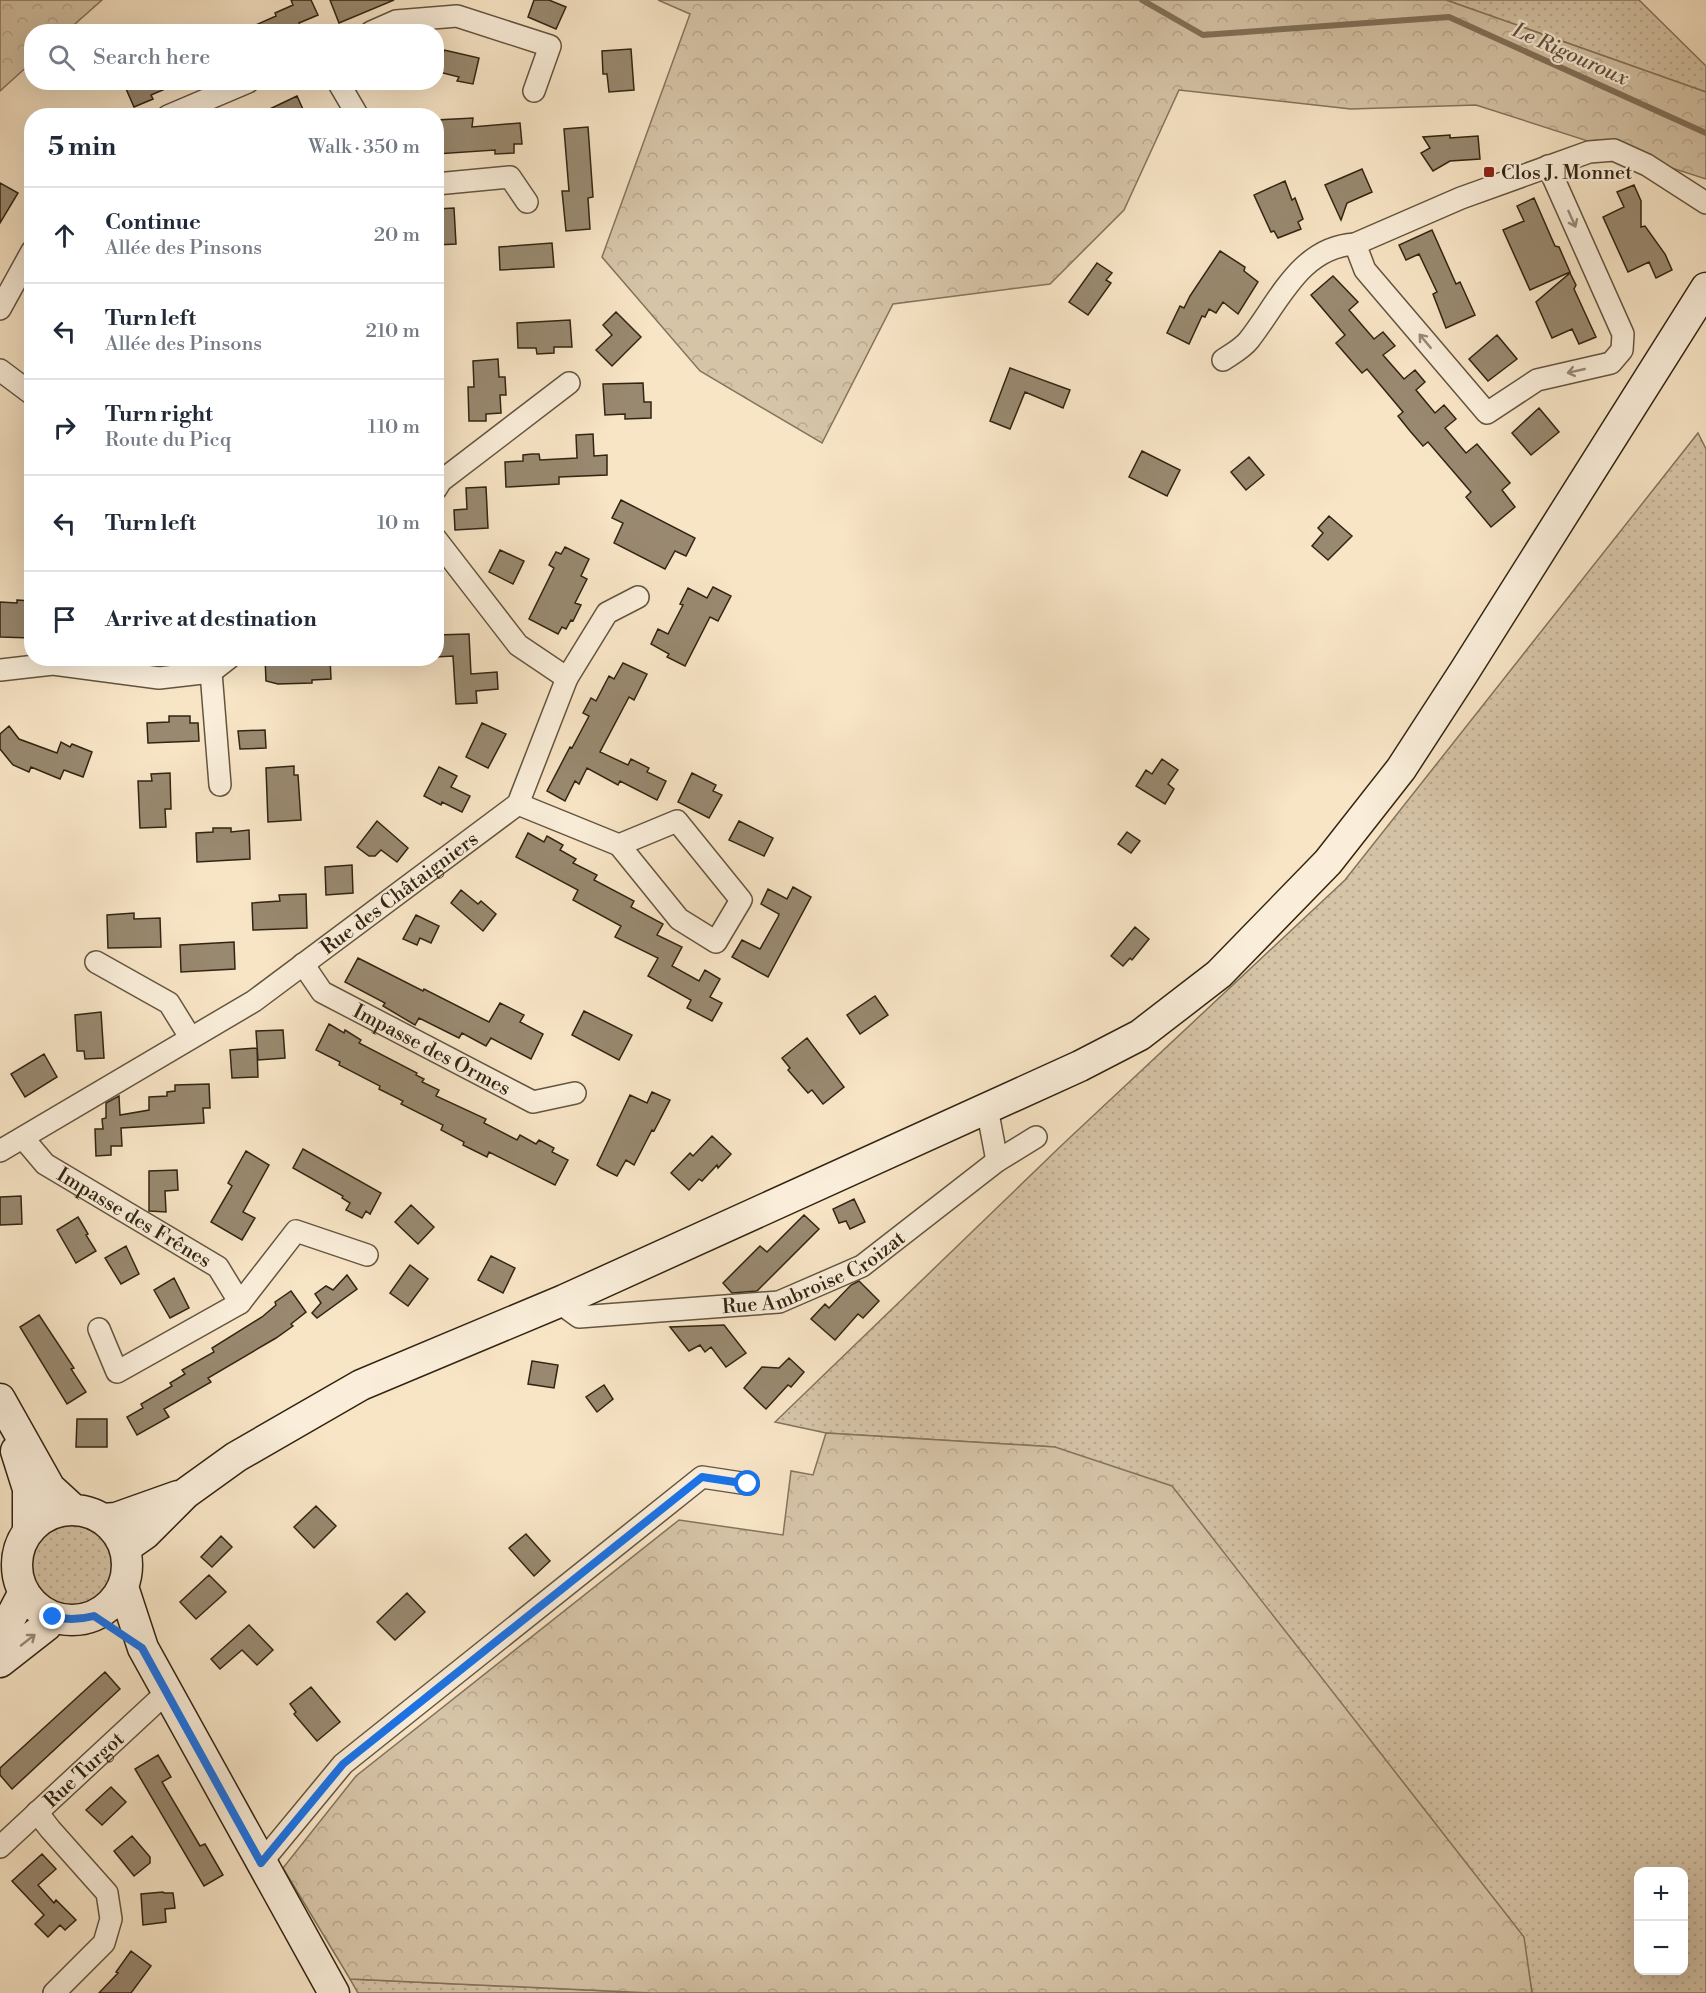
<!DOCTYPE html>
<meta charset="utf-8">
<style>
:root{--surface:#fff;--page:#f2f2f3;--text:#1f2937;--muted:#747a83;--line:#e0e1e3}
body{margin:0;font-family:"Libre Bodoni",serif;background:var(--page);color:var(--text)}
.controls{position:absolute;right:18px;bottom:18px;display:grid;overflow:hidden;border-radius:12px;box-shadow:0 6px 24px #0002}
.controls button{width:54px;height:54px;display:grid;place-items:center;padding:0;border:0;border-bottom:2px solid var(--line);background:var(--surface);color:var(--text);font:30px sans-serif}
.stop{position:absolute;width:18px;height:18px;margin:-14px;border:4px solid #1a73e8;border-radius:50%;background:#fff}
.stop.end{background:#1a73e8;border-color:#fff;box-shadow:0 2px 6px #0008}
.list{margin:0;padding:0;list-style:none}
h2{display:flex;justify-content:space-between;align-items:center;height:78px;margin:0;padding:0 24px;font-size:26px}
h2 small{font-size:20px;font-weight:400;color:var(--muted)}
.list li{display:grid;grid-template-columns:39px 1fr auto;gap:18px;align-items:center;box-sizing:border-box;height:96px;padding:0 24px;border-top:2px solid var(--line)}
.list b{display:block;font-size:22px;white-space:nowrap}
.list p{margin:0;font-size:20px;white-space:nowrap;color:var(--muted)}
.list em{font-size:20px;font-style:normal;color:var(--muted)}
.icon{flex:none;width:33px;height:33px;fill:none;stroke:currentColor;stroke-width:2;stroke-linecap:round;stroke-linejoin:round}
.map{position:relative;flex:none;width:1706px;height:1993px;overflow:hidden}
.search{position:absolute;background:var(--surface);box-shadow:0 6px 24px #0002;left:24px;top:24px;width:420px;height:66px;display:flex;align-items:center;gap:15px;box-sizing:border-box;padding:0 21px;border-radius:24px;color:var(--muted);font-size:22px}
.panel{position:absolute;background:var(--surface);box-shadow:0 6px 24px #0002;left:24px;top:108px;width:420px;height:558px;border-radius:24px}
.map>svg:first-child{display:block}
.grass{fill:url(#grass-dots);stroke:#84745c;stroke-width:1.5;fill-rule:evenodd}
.forest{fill:url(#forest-crowns);stroke:#84745c;stroke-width:1.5}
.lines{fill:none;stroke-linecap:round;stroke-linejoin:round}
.stream{stroke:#817159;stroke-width:6}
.building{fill:#998970;stroke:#322512;stroke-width:1.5}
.street-casing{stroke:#64553f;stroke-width:24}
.secondary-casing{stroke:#322512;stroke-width:33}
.street{stroke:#faeeda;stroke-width:21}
.secondary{stroke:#faeeda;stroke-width:30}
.oneway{stroke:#968a76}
.route{stroke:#1a73e8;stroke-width:8}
.poi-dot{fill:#8f2418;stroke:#faeeda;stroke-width:2}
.labels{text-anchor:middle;stroke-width:4.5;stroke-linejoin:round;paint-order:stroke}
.poi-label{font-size:20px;fill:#322512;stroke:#faeeda;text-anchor:start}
.street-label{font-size:20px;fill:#322512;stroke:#faeeda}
.water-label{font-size:21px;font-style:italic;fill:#60513c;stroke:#faeeda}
</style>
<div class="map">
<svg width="1706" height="1993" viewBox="0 0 1706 1993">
<defs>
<pattern id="grass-dots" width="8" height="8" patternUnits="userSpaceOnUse" patternTransform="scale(1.5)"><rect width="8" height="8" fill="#d6c4a7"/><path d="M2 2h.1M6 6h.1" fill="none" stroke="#b8a88f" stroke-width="1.8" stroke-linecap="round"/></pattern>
<pattern id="forest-crowns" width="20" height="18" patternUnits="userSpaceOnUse" patternTransform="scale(1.5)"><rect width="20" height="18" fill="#d6c4a7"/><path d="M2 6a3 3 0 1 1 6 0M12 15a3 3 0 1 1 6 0" fill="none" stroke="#b8a88f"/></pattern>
</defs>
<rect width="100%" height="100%" fill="#f8e5c6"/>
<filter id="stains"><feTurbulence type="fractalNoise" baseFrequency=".00333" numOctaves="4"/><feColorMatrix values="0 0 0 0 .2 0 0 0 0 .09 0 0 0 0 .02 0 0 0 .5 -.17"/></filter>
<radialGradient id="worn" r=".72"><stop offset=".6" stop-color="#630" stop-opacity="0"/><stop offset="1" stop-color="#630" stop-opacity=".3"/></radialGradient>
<path class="grass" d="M1446 0H1639L1706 66V92Z
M1698 433 1706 449V1993H1532L1523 1937 1055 1447 826 1433 775 1422 1063 1144 1345 880ZM1638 1872H1684V1970H1638Z
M31 1565a41 41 0 1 1 82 0a41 41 0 1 1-82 0Z
M350 1979 651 1993H358Z"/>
<path class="forest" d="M0 0H102L67 31 32 32 31 63 0 91Z
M658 0H1446L1706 92V179L1476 105 1351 109 1179 90 1124 210 1050 284 893 304 822 443 700 371 602 257 690 14Z
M826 1433 1055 1447 1172 1486 1524 1937 1532 1993H651L350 1979 283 1868 356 1776 679 1520 783 1535 791 1471 813 1475Z"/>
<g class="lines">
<path class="stream" d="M1142 0 1203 35 1449 17 1706 133"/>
</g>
<path class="building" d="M291 0H311L318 15 299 23 301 27 289 32H240L276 16 275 13 293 5Z
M330 0H394L339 23Z
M534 0H549L566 7 556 29 528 17Z
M631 49 634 90 609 92 607 74H603L602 51Z
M444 50 479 58 473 84 457 81 459 77 439 72Z
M123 82H181L151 95 153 99 134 107Z
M297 96 306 116H255Z
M473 118 472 127 520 123 522 144H514V153L495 154V150L436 154V120Z
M588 127 593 197 588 198 590 229 566 231 562 191H569L564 129Z
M1450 135V138L1478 136 1480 159 1450 161 1433 171 1421 153 1430 148 1423 137Z
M1362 169 1372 192 1347 203 1341 220 1325 185Z
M1285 181 1292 200 1295 198 1303 219 1298 222 1301 229 1278 238 1274 231 1271 232 1254 195Z
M0 183 18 193 0 223Z
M1634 185 1641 201V227L1645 226 1665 254 1672 270 1656 278 1649 262 1628 272 1603 217 1624 207 1617 192Z
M1534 198 1555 246 1559 247 1570 272 1530 290 1503 230 1524 221 1517 206Z
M454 208 456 244 436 245V209Z
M1432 230 1456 284 1460 282 1475 315 1446 328 1433 294 1437 292 1419 254 1406 260 1399 245Z
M552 243 554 267 500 270 499 247Z
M1220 251 1245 267 1244 271 1258 282 1238 314 1223 302 1216 313 1209 309 1205 317 1202 316 1189 344 1167 333 1180 306 1184 308 1190 296Z
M1097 263 1112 273 1106 280 1111 283 1088 315 1069 302Z
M1570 273 1576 285 1574 289 1596 337 1579 344 1572 329 1552 338 1536 302Z
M1333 276 1358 302 1349 310 1374 339 1383 332 1395 346 1383 355 1404 379 1415 370 1425 382 1416 390 1435 413 1444 405 1456 419 1445 428 1466 453 1477 444 1510 483 1502 490 1515 507 1491 527 1466 497 1471 492 1428 442 1423 446 1410 431 1398 416 1403 412 1367 369 1362 373 1336 343 1345 335 1311 295Z
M616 312 641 337 612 366 596 350 612 335 603 325Z
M570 320 572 347H554V353L537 354 536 348H518L517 323Z
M1497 335 1517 359 1488 381 1469 359Z
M498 359 499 377H505L506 395H500L501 413 486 414V421H469L468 387H474L473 361Z
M1010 368 1070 390 1063 408 1025 392 1010 429 990 421Z
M643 383 644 402H651V418L625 419V414L605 415 603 384Z
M1539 408 1559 432 1531 455 1512 433Z
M593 434 594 456 607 455V475L559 477V484L506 487 505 462 523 461V455L532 454H539L540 460 577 458 576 435Z
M1142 451 1180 470 1167 496 1129 477Z
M1249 457 1264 475 1246 490 1231 472Z
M486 487 488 528 455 530 454 510 467 509 466 488Z
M621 500 695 538 686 556 675 551 665 569 614 543 623 523 612 518Z
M1329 516 1352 536 1328 560 1312 546 1323 533 1318 528Z
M565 547 589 559 581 576 587 579 575 603 581 605 573 621 571 620 566 629 562 627 558 634 529 619 554 568 549 565 556 552 561 554Z
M500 550 524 561 513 584 489 572Z
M713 587 731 596 718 621 710 617 685 666 667 657 669 654 651 644 658 629 668 634 683 605 680 604 688 588 707 598Z
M17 600 32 601V638L0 637V602L17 603Z
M469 634 471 674 497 672 498 689 476 691 477 703 456 704 453 656 436 657V635Z
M265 658H330L331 679 312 680V683L278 684 266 681Z
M623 663 647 674 634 700 629 697 600 752 628 765 631 759 649 768 647 772 666 781 657 800 620 781 618 785 587 768 579 784 575 781 565 801 547 791 570 747 572 748 589 716 583 713 591 698 596 701 609 676 614 679Z
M169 716H190V723H198L199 741 148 743 147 723 169 722Z
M482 723 506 734 488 768 466 757Z
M9 726 19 739 57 753 61 742 70 747 72 744 92 752 83 777 64 770 60 779 31 767 29 772 13 765 0 749V734Z
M265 730 266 748 240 749 238 731Z
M1162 759 1178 770 1168 784 1174 789 1165 804 1136 786 1146 770 1152 774Z
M294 766V775H298L301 820 268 822 266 768Z
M439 767 457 776 451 787 470 796 462 812 442 802 441 805 424 796Z
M170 773 171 809H165L166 827 140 828 138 781H152L151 774Z
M692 773 716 785 713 791 722 795 709 818 678 802Z
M377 821 408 848 397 862 381 850 375 856H369L357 847Z
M739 821 773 838 764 856 729 840Z
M213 828H231V832L249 830 250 859 197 862 196 833 213 832Z
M1127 832 1140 841 1131 853 1118 844Z
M528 833 544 842 547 836 563 845 560 850 576 859 573 863 597 875 594 880 634 901 631 907 663 924 657 935 682 947 672 966 699 981 705 970 720 979 710 997 722 1003 712 1021 687 1008 691 1000 648 976 658 958 615 937 621 926 573 900 578 890 516 857Z
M352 865 353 893 326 895 325 867Z
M793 887 811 897 768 977 732 957 742 940 760 949 778 917 779 914 761 904 768 889 787 899Z
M461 890 478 904 481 901 496 914 483 931 451 903Z
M306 894 307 928 253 930 252 903 280 901 279 895Z
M134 913V919L160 918 161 947 108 948 107 915Z
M416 915 439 926 431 943 420 938 417 945 403 939Z
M1135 927 1149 939 1132 960 1130 958 1123 966 1111 956Z
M234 942 235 969 181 972 180 945Z
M358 958 423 991 424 989 489 1022 500 1003 524 1015 520 1022 543 1034 531 1059 491 1038 486 1046 462 1033 459 1038 419 1018 415 1025 383 1006 385 1003 345 982Z
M875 996 888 1015 860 1034 847 1015Z
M584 1011 632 1035 619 1060 572 1035Z
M101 1012 104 1058 85 1059 84 1051H77L75 1015Z
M329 1024 344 1033 345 1030 361 1040 359 1043 417 1073 416 1075 424 1079 422 1082 439 1090 436 1096 486 1119 484 1123 517 1140 520 1135 536 1144 539 1140 554 1148 552 1152 568 1160 555 1185 489 1152 487 1157 463 1145 464 1142 441 1130 443 1125 401 1104 403 1101 379 1089 380 1086 339 1065 340 1062 316 1050Z
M283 1030 285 1058 258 1060 256 1031Z
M807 1038 844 1087 823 1104 812 1090 808 1093 788 1070 790 1068 782 1058Z
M257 1048 258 1077 232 1078 230 1050Z
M44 1054 57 1077 25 1097 11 1074Z
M209 1084 210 1108H203L204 1123 121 1128 122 1146H111V1155L96 1156 95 1129H103L102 1119 106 1118V1103L119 1096 120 1115 149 1110V1097L167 1096V1092L175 1091V1085Z
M652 1092 670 1100 654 1131 652 1130 634 1165 626 1160 617 1176 601 1168 597 1165 630 1095 647 1103Z
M712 1136 731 1154 718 1168 717 1165 702 1181 699 1179 689 1190 671 1173 690 1153 693 1156Z
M303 1149 381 1193 370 1214 366 1211 362 1218 346 1210 350 1203 342 1198 343 1196 293 1168Z
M246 1151 269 1165 243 1212 255 1218 242 1240 211 1222 232 1186 228 1183Z
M177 1170 178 1190 165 1191 166 1212 149 1211V1171Z
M21 1196 22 1224 0 1225V1197Z
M854 1199 865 1222 850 1229 846 1221 839 1223 833 1209Z
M411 1205 434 1227 418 1244 395 1222Z
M804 1215 819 1229 757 1291 732 1293 723 1283 760 1246 767 1252Z
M78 1217 88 1234 86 1235 96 1251 76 1263 57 1230Z
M126 1246 139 1274 121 1284 105 1258Z
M491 1256 515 1268 503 1293 478 1280Z
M410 1265 428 1279 408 1306 390 1293Z
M347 1275 357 1289 317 1318 312 1313 321 1303 315 1294 326 1286 333 1290Z
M174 1278 189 1308 170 1318 154 1290Z
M859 1281 879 1301 863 1318 858 1314 835 1340 811 1319 825 1304 829 1308 851 1285Z
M291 1291 306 1312 291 1324 293 1326 276 1338 208 1378 211 1382 164 1409 169 1417 137 1435 127 1417 143 1408 141 1404 172 1386 170 1383 185 1374 182 1370 214 1352 212 1348 262 1317 276 1305 275 1302Z
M39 1315 74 1368 71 1369 86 1392 67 1404 20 1327Z
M724 1325 746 1353 726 1367 711 1347 705 1352 700 1345 689 1351 670 1327Z
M789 1358 804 1372 791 1387 788 1385 766 1409 744 1388 762 1367 779 1368Z
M532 1361 558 1365 554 1388 528 1384Z
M604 1385 613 1399 597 1412 586 1397Z
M77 1419H107V1447H76Z
M316 1506 336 1526 314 1548 294 1527Z
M526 1534 550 1561 534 1576 509 1548Z
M221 1536 232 1547 212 1567 201 1557Z
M209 1575 226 1592 196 1619 180 1602Z
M407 1593 425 1612 395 1640 377 1622Z
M249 1625 273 1650 257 1665 242 1650 220 1669 211 1659Z
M105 1672 120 1689 12 1789 0 1775V1768Z
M311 1687 340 1722 317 1741 294 1714 296 1712 290 1704Z
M158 1755 171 1777 162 1782 200 1846 205 1844 223 1875 204 1886 135 1769Z
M111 1787 126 1802 102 1825 86 1810Z
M132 1836 150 1857V1863L134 1876 114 1851Z
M42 1854 56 1869 38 1885 54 1903 56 1900 76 1920 65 1930 60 1925 48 1937 35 1924 44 1915 12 1881Z
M163 1892 164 1893H173L175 1908 165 1909 166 1922 143 1925 141 1894Z
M131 1951 151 1966 131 1993H99L118 1973 116 1972Z"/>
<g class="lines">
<defs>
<g id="street">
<path d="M371 32 396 21 457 16 550 46 534 91"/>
<path d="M338 82 358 116"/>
<path d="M168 116 248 82"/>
<path d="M436 184 510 177 527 202"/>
<path d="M1355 244 1365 270 1487 413 1537 380 1611 363 1622 350 1623 334 1548 166"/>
<path d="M0 309 32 251"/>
<path d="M1223 360C1232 354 1243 348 1249 340 1279 302 1300 247 1355 244L1461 198 1589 152 1614 150 1647 165 1706 203"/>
<path d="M0 370 32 394"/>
<path d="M436 489 441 481 569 383"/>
<path d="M0 670 53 664 159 678 211 672 229 658"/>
<path d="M211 672 220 785"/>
<path d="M567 678 607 613 638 597"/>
<path d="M518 804 619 845 679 919 716 942 741 900 677 821 619 845"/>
<path d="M96 962 169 1003 190 1037"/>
<path id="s1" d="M303 964 322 992 533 1102 575 1093"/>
<path d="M987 1108 997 1161"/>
<path id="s2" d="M23 1138 45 1164 218 1267 240 1303"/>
<path id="s3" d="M0 1151 254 1001 518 804 567 678 518 645 436 539"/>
<path id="s4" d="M564 1300 568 1309 579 1317 779 1302 862 1266 997 1161 1036 1137"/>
<path d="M99 1329 117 1372 240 1303 296 1231 367 1255"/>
<path d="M37 1812 50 1829 107 1893 111 1919 104 1943 54 1993"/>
<path id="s5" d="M0 1847 167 1692"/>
<path d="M261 1863 343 1764 702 1477 748 1484"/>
</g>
<path id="secondary" d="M0 1399 50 1488 74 1510
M16 1451 28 1489V1532
M17 1565a55 55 0 1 1 110 0a55 55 0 1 1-110 0Z
M103 1519 116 1518 178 1496
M125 1548 145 1534 186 1493 236 1457 361 1385 564 1300 1080 1066 1140 1035 1219 974 1328 862 1401 769 1464 672 1706 288
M123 1587 143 1648 334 1993
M0 1638 24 1592
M0 1662 46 1626 53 1617"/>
</defs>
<use href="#street" class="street-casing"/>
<use href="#secondary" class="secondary-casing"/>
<use href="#street" class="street"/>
<use href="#secondary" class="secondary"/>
</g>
<defs><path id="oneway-shaft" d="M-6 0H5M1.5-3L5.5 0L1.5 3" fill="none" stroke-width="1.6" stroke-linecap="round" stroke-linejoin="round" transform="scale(1.5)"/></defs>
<g class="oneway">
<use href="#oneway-shaft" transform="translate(1572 219) rotate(66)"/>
<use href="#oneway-shaft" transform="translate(1425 341) rotate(-130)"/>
<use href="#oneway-shaft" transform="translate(1576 371) rotate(167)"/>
<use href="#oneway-shaft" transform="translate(28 1640) rotate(-38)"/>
</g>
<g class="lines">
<path class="route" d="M53 1617C68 1620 79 1620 94 1616L142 1648 261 1863 343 1764 702 1477 748 1484"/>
</g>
<rect class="poi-dot" x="1483" y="166" width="12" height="12" rx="3"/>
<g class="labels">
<g class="poi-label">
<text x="1501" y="179">Clos J. Monnet</text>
</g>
<g class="street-label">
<text dy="7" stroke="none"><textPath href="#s3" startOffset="476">Rue des Châtaigniers</textPath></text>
<text dy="7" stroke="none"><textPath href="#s1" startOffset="158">Impasse des Ormes</textPath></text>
<text dy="7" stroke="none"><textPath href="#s2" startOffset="138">Impasse des Frênes</textPath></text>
<text dy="7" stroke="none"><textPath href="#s4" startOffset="266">Rue Ambroise Croizat</textPath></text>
<text dy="7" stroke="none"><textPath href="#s5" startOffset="114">Rue Turgot</textPath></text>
</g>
<g class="water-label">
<text transform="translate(1571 54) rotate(24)" y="7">Le Rigouroux</text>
</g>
</g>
<rect width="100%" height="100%" filter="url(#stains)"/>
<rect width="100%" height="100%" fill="url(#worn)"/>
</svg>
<div class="controls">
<button>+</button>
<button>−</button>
</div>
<div class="stop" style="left:748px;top:1484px"></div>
<div class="stop end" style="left:53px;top:1617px"></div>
<div class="search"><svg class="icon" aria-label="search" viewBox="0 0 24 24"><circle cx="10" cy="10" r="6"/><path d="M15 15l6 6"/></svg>Search here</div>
<section class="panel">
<h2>5 min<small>Walk · 350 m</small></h2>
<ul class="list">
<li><svg class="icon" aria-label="ahead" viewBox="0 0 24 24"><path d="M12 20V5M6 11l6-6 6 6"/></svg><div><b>Continue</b><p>Allée des Pinsons</p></div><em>20 m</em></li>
<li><svg class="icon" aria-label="left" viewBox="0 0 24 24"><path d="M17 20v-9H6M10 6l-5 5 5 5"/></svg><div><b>Turn left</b><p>Allée des Pinsons</p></div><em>210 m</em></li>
<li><svg class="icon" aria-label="right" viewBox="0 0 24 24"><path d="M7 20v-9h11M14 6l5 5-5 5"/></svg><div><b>Turn right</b><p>Route du Picq</p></div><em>110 m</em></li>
<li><svg class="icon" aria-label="left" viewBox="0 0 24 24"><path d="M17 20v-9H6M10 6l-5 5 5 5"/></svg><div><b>Turn left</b></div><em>10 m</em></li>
<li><svg class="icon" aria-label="arrive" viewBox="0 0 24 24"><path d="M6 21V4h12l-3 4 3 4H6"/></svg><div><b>Arrive at destination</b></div></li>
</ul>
</section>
</div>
